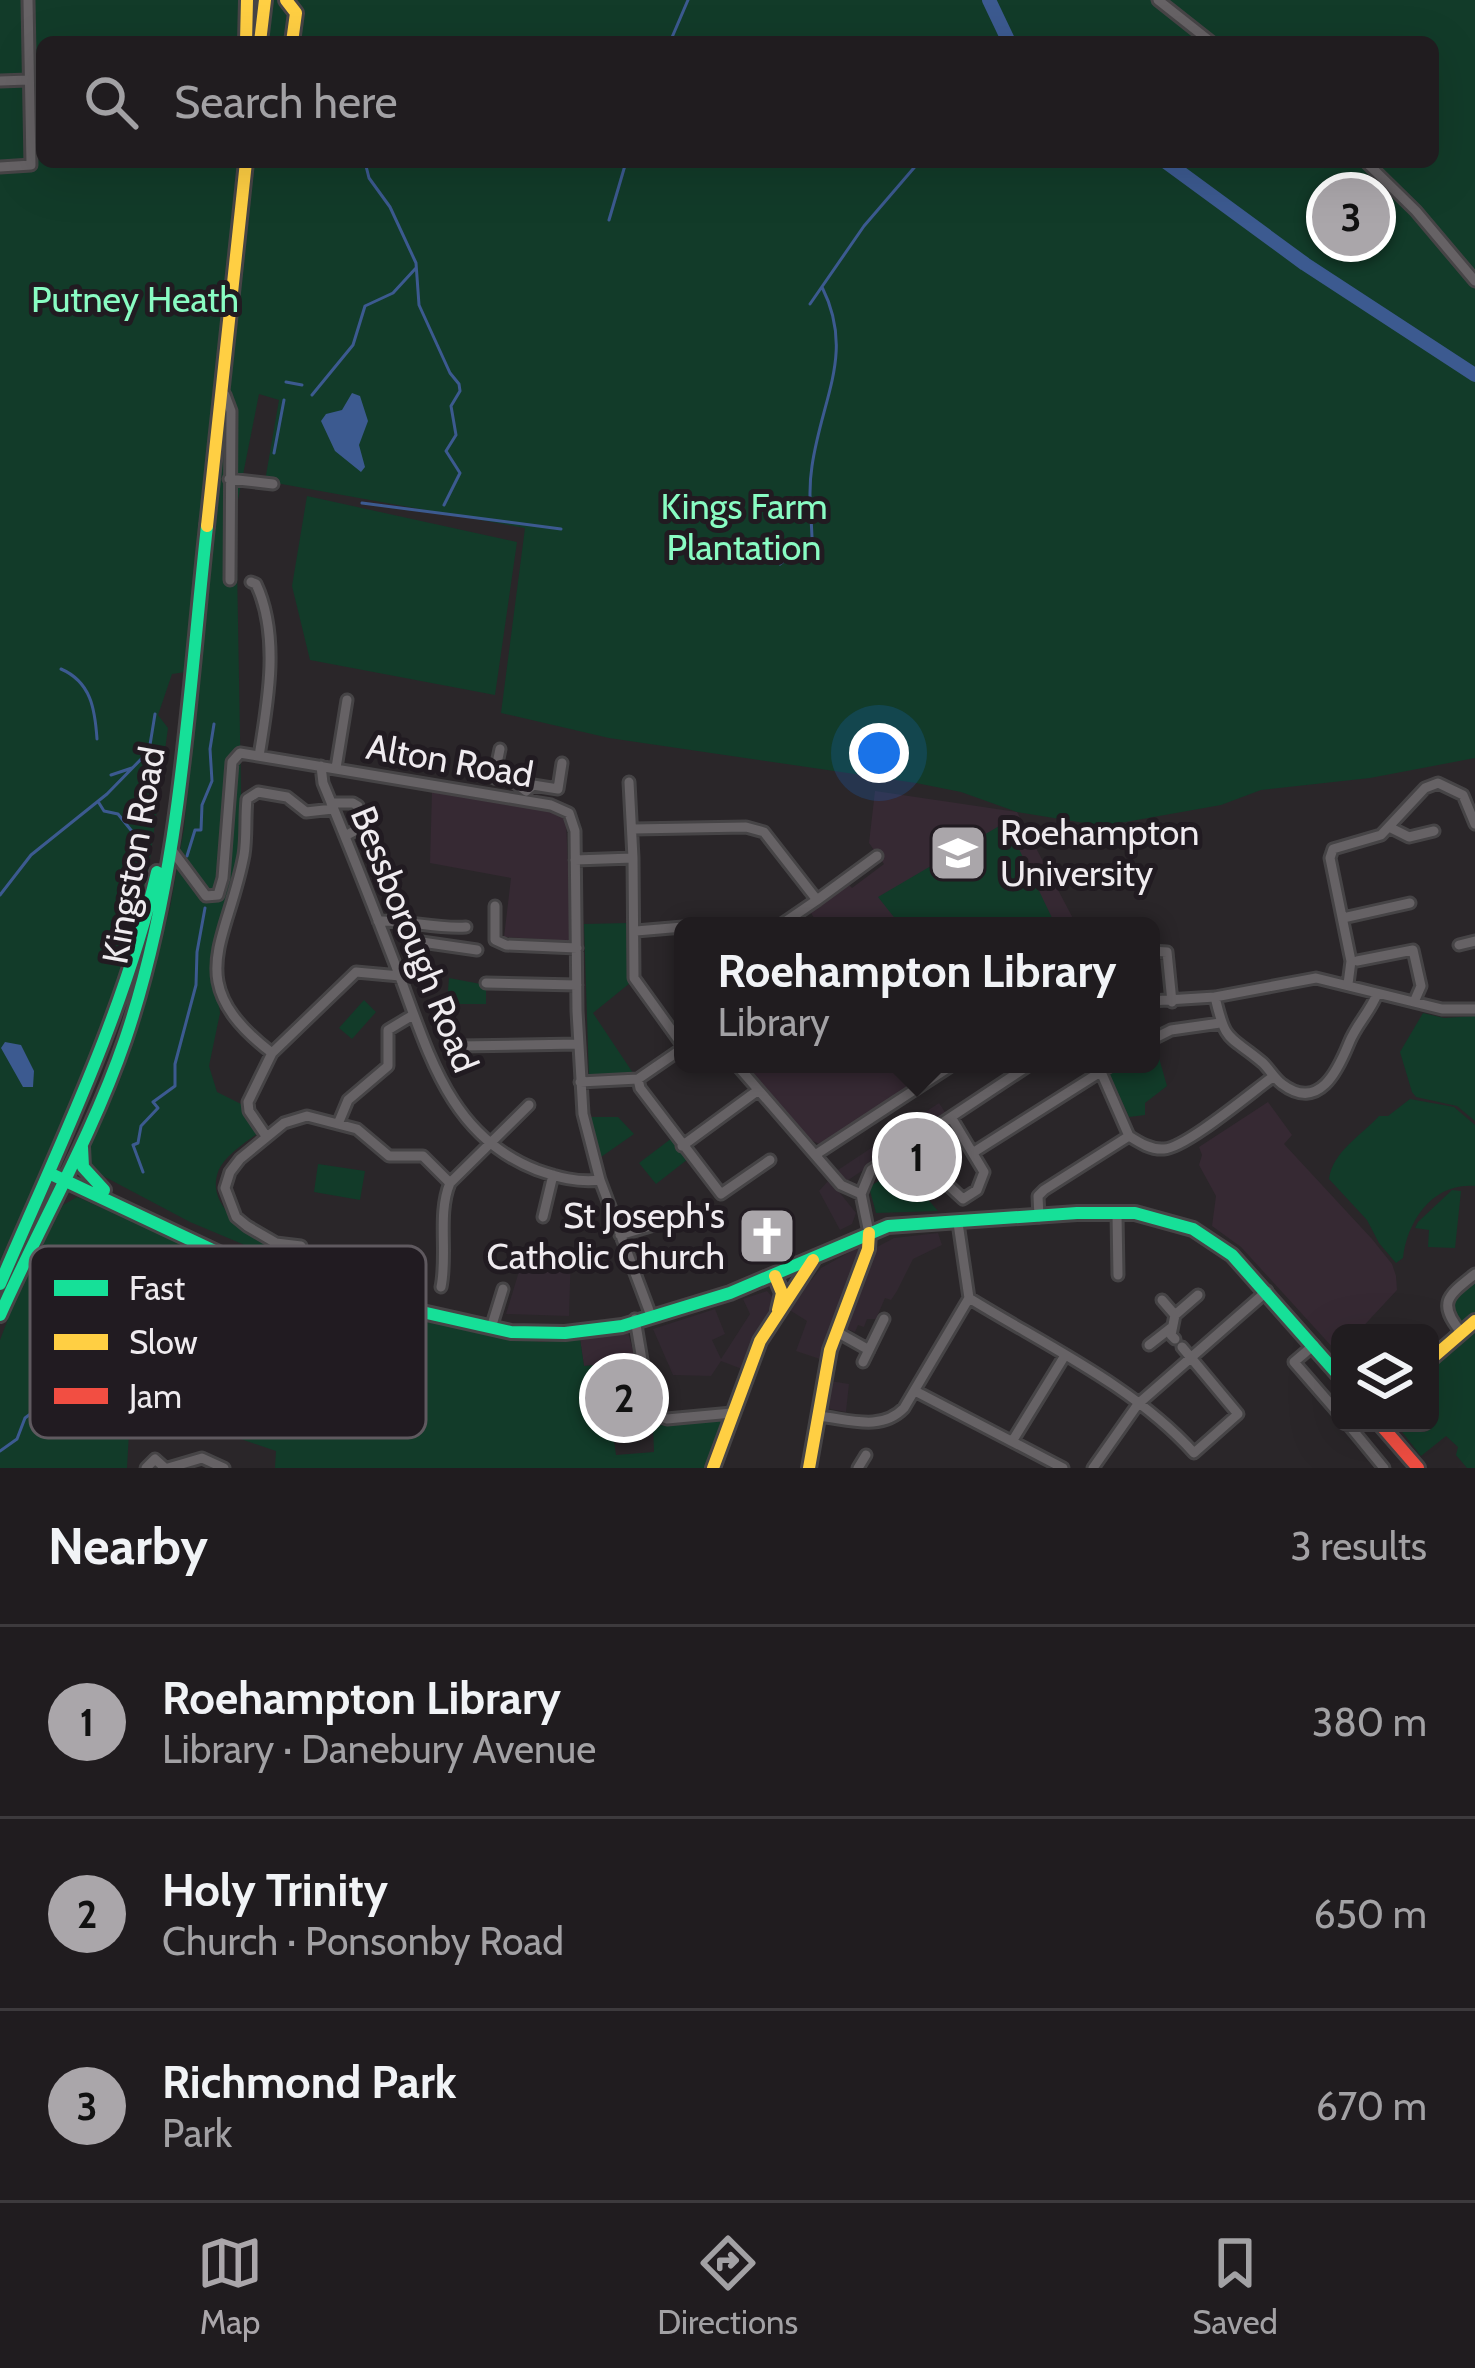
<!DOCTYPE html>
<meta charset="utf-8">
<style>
:root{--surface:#201c1f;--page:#2d292c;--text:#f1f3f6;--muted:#a2a1a4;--line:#3d3a3d;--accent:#aaa6aa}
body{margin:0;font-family:Cabin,sans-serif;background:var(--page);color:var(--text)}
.controls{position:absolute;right:36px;bottom:36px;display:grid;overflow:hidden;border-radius:18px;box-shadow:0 12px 48px #0002}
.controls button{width:108px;height:108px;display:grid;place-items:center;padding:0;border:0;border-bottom:3px solid var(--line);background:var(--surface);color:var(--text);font:60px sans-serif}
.you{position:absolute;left:879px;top:753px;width:42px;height:42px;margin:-30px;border:9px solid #fff;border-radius:50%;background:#1a73e8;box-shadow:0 0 0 18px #1a73e833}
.badge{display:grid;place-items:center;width:78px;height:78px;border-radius:50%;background:var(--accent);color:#111;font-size:39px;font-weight:700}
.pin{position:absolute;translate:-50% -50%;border:6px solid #fff;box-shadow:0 3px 12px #0006}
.popup{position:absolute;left:674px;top:917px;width:486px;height:156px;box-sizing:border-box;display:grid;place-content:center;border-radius:18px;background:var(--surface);filter:drop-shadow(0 3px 9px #0005);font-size:39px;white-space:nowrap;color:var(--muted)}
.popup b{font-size:45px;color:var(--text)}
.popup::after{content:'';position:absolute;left:50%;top:100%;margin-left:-24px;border:24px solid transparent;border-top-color:var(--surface)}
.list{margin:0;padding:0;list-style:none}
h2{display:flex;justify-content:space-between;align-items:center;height:156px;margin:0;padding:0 48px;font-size:51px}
h2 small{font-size:39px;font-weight:400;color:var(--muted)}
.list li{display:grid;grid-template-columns:78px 1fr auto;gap:36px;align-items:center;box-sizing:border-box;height:192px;padding:0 48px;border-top:3px solid var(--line)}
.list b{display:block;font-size:45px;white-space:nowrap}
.list p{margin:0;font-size:39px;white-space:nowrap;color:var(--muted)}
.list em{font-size:39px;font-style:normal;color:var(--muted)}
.icon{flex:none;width:66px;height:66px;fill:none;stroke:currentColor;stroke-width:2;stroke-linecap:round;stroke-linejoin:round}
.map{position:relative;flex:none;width:1475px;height:1468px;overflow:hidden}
.search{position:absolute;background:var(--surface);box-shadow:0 12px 48px #0002;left:36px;right:36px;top:36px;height:132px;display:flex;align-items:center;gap:30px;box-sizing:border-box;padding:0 42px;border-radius:18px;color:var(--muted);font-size:45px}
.sheet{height:732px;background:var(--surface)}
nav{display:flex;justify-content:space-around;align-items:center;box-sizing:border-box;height:168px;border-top:3px solid var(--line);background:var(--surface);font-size:33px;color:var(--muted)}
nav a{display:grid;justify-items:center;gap:6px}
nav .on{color:var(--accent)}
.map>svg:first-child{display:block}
.built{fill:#322831}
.education{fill:#362933}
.green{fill:#123b29;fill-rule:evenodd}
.water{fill:#3c5a90}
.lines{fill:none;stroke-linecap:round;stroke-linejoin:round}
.stream{stroke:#3c5a90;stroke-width:3}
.river{stroke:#3c5a90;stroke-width:14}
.street-casing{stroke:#464446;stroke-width:15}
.fast-casing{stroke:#464446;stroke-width:18}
.slow-casing{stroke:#464446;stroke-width:18}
.jam-casing{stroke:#464446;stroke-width:18}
.street{stroke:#666265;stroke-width:9}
.fast{stroke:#16e098;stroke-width:12}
.slow{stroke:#ffcf43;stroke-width:12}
.jam{stroke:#f24e42;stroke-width:12}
.labels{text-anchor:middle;stroke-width:10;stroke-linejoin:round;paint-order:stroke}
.park-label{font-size:36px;fill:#89fcc3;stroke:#211b21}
.street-label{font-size:36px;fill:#efebef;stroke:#211b21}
.poi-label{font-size:36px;fill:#efebef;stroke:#211b21;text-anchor:start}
.key{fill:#211b21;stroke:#5f595f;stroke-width:3}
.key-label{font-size:33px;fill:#efebef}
</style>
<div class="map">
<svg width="1475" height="1468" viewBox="0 0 1475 1468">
<rect width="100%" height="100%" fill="#2a2629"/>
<path class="built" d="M939 1103 947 1115 836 1188 856 1213 852 1224 840 1230 819 1191 838 1170Z
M938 1233 942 1245 913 1259 897 1291 891 1300 885 1298 876 1319H867L864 1327 858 1325 855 1332 845 1328 877 1247 894 1238Z
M527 1245 571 1252 569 1316 506 1314Z
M861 1246 865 1249 820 1359 796 1351 807 1321 788 1309 821 1268Z
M767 1291 775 1300 742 1369 721 1361 711 1376 673 1375 653 1329 715 1309 725 1334 712 1340 721 1359 750 1314 743 1299Z
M830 1381 849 1384 846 1412 825 1408Z"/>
<path class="education" d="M432 791 558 813 566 819 571 941 504 937 511 878 430 863Z
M875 791 1017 812 1077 926H819L811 913 813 910 848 884 852 888 884 864 869 843Z
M745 1064H894L900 1065 915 1085 819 1144 811 1140Z
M1268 1102 1292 1135 1284 1144 1372 1239 1392 1264 1396 1276 1397 1290 1357 1333H1340V1343L1334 1349 1241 1247 1212 1226 1216 1196 1199 1165 1202 1155 1199 1147Z
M628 1332 636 1362 584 1366 580 1339Z"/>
<path class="green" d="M0 0H1475V758L1370 778 1261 790 1221 805 1103 826 1017 812 961 792 916 783 609 738 501 713 525 528 265 481 279 400 259 394 236 510 242 847 220 920 213 961 220 1013 209 1066 217 1092 241 1104 260 1132C246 1142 224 1156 218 1172 203 1214 268 1244 299 1253L292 1265 190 1222 90 1169 88 1152 121 1077 170 908 184 828 200 670 172 674 158 715 168 728 145 896 110 1016 0 1261ZM42 42H1433V162H42Z
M307 496 517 542 495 695 310 660 292 586Z
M1006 822 1053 920 1046 926H901L878 897Z
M629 923 630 983 593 1013 635 1076 589 1078 584 924Z
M449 978 486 985V1004H447Z
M364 1000 376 1012 352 1039 339 1028Z
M1423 1013 1444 1018 1475 1016V1121L1457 1106 1416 1097 1412 1092 1400 1052Z
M1151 1044 1157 1051 1167 1086 1145 1103V1115L1129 1117 1109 1073 1120 1064H1151Z
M1410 1099 1454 1107 1475 1125V1186C1433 1182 1407 1221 1403 1258L1396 1263 1379 1243 1367 1220 1329 1179C1333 1151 1361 1136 1379 1116H1388Z
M590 1117H618L634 1134 601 1157Z
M672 1138 688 1159 656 1184 639 1163Z
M318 1164 365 1171 360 1200 314 1192Z
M890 1174 903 1187 912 1181 938 1211 876 1213 869 1187Z
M1452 1190 1461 1191 1455 1248 1428 1247 1429 1230 1415 1228 1418 1222Z
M77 1197 288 1288 490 1336 542 1342 580 1339 584 1366 636 1362 637 1371 605 1375 616 1455 654 1452 653 1426 722 1420 725 1423 708 1468H275L276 1451 232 1436 130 1415 127 1468H0V1340L18 1293 63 1205Z
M1475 1280V1312L1459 1325C1443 1303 1457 1294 1475 1280Z
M1475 1329V1468H1467L1456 1455 1458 1447 1446 1436 1421 1456 1399 1428 1406 1423H1430V1367Z"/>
<path class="water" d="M352 393 360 396 368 421 359 445 365 467 361 472 335 451 321 421 326 414 342 410Z
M5 1042 21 1045 34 1071 33 1087H23L1 1048Z
M218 1313 224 1320 229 1348 210 1360 188 1357 175 1360 171 1347Z"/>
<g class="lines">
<path class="stream" d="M670 42 688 0
M365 162 369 178 390 207 416 263 419 305 450 373 459 384 460 391 451 406 456 435 446 451 460 473 444 505
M609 220 626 162
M810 304 864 226 919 162
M286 382 302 385
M312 395 353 345 365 306 393 293 416 268
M274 453 284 400
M362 503 561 529
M812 537C811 511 808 492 812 466 822 397 855 353 822 287
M780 564 805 543
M61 669C91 682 95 709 97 739
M111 775 132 768
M99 803 104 811 118 814 147 850
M187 856 195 830H201L202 805 212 781 210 749 214 724
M0 895 31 855 107 794 149 751 155 714
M143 1172 133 1145 138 1143 141 1126 158 1108 153 1102 175 1086V1064L196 985 197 952 205 908
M103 1298 96 1366 119 1395
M254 1318 322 1302
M0 1451 17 1439 25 1418 33 1412 50 1413 69 1401 107 1398 116 1402 142 1382"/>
<path class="river" d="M989 0 1009 42
M1166 162 1305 264 1475 375"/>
<defs>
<path id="street" d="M1158 0 1211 42
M0 81 28 80
M1366 162 1416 211 1475 281
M0 167 31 165 28 0
M225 395 231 411 230 580
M229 479 273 484
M251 582 256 584C280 635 268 702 259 756
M500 749 494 778 513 781 526 791 533 785 558 789 562 763
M321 766 323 783C348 843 372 904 395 964 427 1046 446 1135 537 1170 557 1177 578 1183 600 1180
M336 768 347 700
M629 782 633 858
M331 803H353L358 806V829L345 836
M1389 827 1409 837 1434 831
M633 829 746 827 764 832 817 900 779 926
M171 849 206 896 218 895 223 878 232 762 240 753 551 805 569 813 575 831 577 1011 583 1114 600 1180 650 1313
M575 860 633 858 634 978 683 1046
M817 900 877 856
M495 906V940L506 945 577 948
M1343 918 1410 903
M378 921C408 920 435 929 466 927
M1090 926H1099
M636 931 683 927
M408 940 477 950
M1459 945 1475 941
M1151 951 1167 952 1172 1002
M1357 961 1413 950 1421 986 1414 1002
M486 983 577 985
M1348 984 1351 961 1330 858 1333 849 1381 835 1425 788 1438 783 1463 795 1475 824
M1215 997C1226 1045 1229 1034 1263 1063 1270 1070 1275 1079 1282 1084 1319 1112 1338 1070 1349 1043 1356 1025 1370 1012 1377 994
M1151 1001 1215 997 1316 978 1442 1009H1475
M1151 1040 1171 1030 1220 1023
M459 1046 578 1044
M272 1053C180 982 227 945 244 855 247 837 245 818 247 799L258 792 287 797 306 812 333 809
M736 1064 841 1185 861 1194
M1101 1072 1129 1136C1140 1143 1151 1150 1164 1149 1186 1148 1253 1091 1274 1076
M638 1079 640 1088 721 1194 770 1160
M580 1082 638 1079 683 1048
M338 1124 348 1100 388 1066V1030L413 1015
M266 1136 249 1111 248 1102 272 1053 356 972 400 976
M682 1146 757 1091
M974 1152 1113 1064
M815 1155 954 1064
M948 1173V1185L963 1199 977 1190 984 1172 951 1117
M1117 1214 1118 1275
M543 1217 553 1175
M1039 1217 1038 1196 1044 1190 1129 1136
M869 1233 861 1194 871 1170 1031 1064
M620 1235 664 1222
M294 1283 301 1246 276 1243 247 1226 236 1217 225 1188 230 1172 240 1159 284 1123 307 1116 357 1129 389 1156H423L450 1183
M441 1287C448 1254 437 1214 450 1183L529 1105
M969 1298C1045 1345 1134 1386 1194 1453L1238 1414 1182 1347
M1162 1300 1175 1315 1171 1335 1175 1339
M1175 1315 1198 1295
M635 1319 651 1413 667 1419 732 1413
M491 1328 503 1289
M837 1332 869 1350
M1461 1332C1436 1302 1449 1295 1475 1274
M1149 1345 1172 1327
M1314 1345 1294 1362 1340 1415
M863 1362 884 1319
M915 1391 1063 1468
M818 1416C848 1419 881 1432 904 1408L969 1298 958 1223
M1347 1423 1384 1468
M1013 1440 1064 1357
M146 1468 155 1459 165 1468
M168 1468 202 1458 224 1468
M858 1468 866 1455
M1093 1468 1138 1404 1267 1291"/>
<path id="fast" d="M82 1147 83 1167 104 1190
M51 1174 242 1264 302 1285 511 1332 565 1333 622 1326 730 1293 888 1226 1077 1213H1135L1193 1229 1232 1255 1340 1377
M0 1284C58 1148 123 1017 157 872
M0 1315C41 1223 92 1136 125 1040 181 875 188 698 207 526"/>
<path id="slow" d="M286 0 296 13 292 42
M246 42 247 0
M260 42 265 0
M207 526 246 162
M775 1276 782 1293 778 1310
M1430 1360 1475 1321
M713 1468 760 1341 813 1260
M809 1468 830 1350 868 1249 869 1233"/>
<path id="jam" d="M1379 1423 1418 1468"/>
</defs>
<use href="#street" class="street-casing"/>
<use href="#fast" class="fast-casing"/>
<use href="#slow" class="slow-casing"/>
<use href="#jam" class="jam-casing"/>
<use href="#street" class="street"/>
<use href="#fast" class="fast"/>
<use href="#slow" class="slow"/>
<use href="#jam" class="jam"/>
</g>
<defs>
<symbol id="university-square" viewBox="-11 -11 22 22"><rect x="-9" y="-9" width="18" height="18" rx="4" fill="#aaa6aa" stroke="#211b21"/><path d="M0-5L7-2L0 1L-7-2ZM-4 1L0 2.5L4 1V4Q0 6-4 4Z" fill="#fff"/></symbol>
<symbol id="church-square" viewBox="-11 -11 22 22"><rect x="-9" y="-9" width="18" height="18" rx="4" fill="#aaa6aa" stroke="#211b21"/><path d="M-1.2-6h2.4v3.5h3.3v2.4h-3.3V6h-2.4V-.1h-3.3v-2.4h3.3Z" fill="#fff"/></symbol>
</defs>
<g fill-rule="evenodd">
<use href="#university-square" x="925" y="820" width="66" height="66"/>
<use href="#church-square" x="734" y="1203" width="66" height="66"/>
</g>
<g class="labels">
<g class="park-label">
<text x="135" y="312">Putney Heath</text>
<text x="744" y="519">Kings Farm<tspan x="744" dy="41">Plantation</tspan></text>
</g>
<g class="street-label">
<text transform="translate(450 760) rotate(10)" y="13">Alton Road</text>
<text transform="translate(133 855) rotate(-80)" y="13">Kingston Road</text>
<text transform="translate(415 939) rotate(68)" y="13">Bessborough Road</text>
</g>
<g class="poi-label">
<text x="1000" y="845">Roehampton<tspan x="1000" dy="41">University</tspan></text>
<text x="725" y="1228" text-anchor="end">St Joseph's<tspan x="725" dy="41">Catholic Church</tspan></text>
</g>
</g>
<rect x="30" y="1246" width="396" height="192" rx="18" class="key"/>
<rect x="54" y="1280" width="54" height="16" fill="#16e098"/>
<rect x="54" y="1334" width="54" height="16" fill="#ffcf43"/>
<rect x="54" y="1388" width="54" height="16" fill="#f24e42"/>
<g class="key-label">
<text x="129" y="1300">Fast</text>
<text x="129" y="1354">Slow</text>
<text x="129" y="1408">Jam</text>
</g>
</svg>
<div class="controls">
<button><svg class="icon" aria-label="layers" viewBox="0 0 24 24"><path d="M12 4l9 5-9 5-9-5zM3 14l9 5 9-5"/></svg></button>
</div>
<div class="you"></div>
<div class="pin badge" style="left:917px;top:1157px">1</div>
<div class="popup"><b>Roehampton Library</b>Library</div>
<div class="pin badge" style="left:624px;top:1398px">2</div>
<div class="pin badge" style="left:1351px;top:217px">3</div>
<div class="search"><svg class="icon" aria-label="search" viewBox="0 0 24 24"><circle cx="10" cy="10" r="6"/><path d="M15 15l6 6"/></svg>Search here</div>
</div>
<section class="sheet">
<h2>Nearby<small>3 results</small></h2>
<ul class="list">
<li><span class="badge">1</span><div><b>Roehampton Library</b><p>Library · Danebury Avenue</p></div><em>380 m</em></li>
<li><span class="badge">2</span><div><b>Holy Trinity</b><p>Church · Ponsonby Road</p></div><em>650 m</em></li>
<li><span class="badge">3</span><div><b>Richmond Park</b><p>Park</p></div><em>670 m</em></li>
</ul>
</section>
<nav>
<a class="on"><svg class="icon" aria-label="map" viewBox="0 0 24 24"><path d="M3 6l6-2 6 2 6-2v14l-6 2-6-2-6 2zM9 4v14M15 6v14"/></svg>Map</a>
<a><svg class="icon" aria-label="directions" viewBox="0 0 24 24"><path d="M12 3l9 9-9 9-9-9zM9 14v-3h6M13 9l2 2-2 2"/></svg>Directions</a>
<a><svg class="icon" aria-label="saved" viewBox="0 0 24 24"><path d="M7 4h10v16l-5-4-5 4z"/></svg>Saved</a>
</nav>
